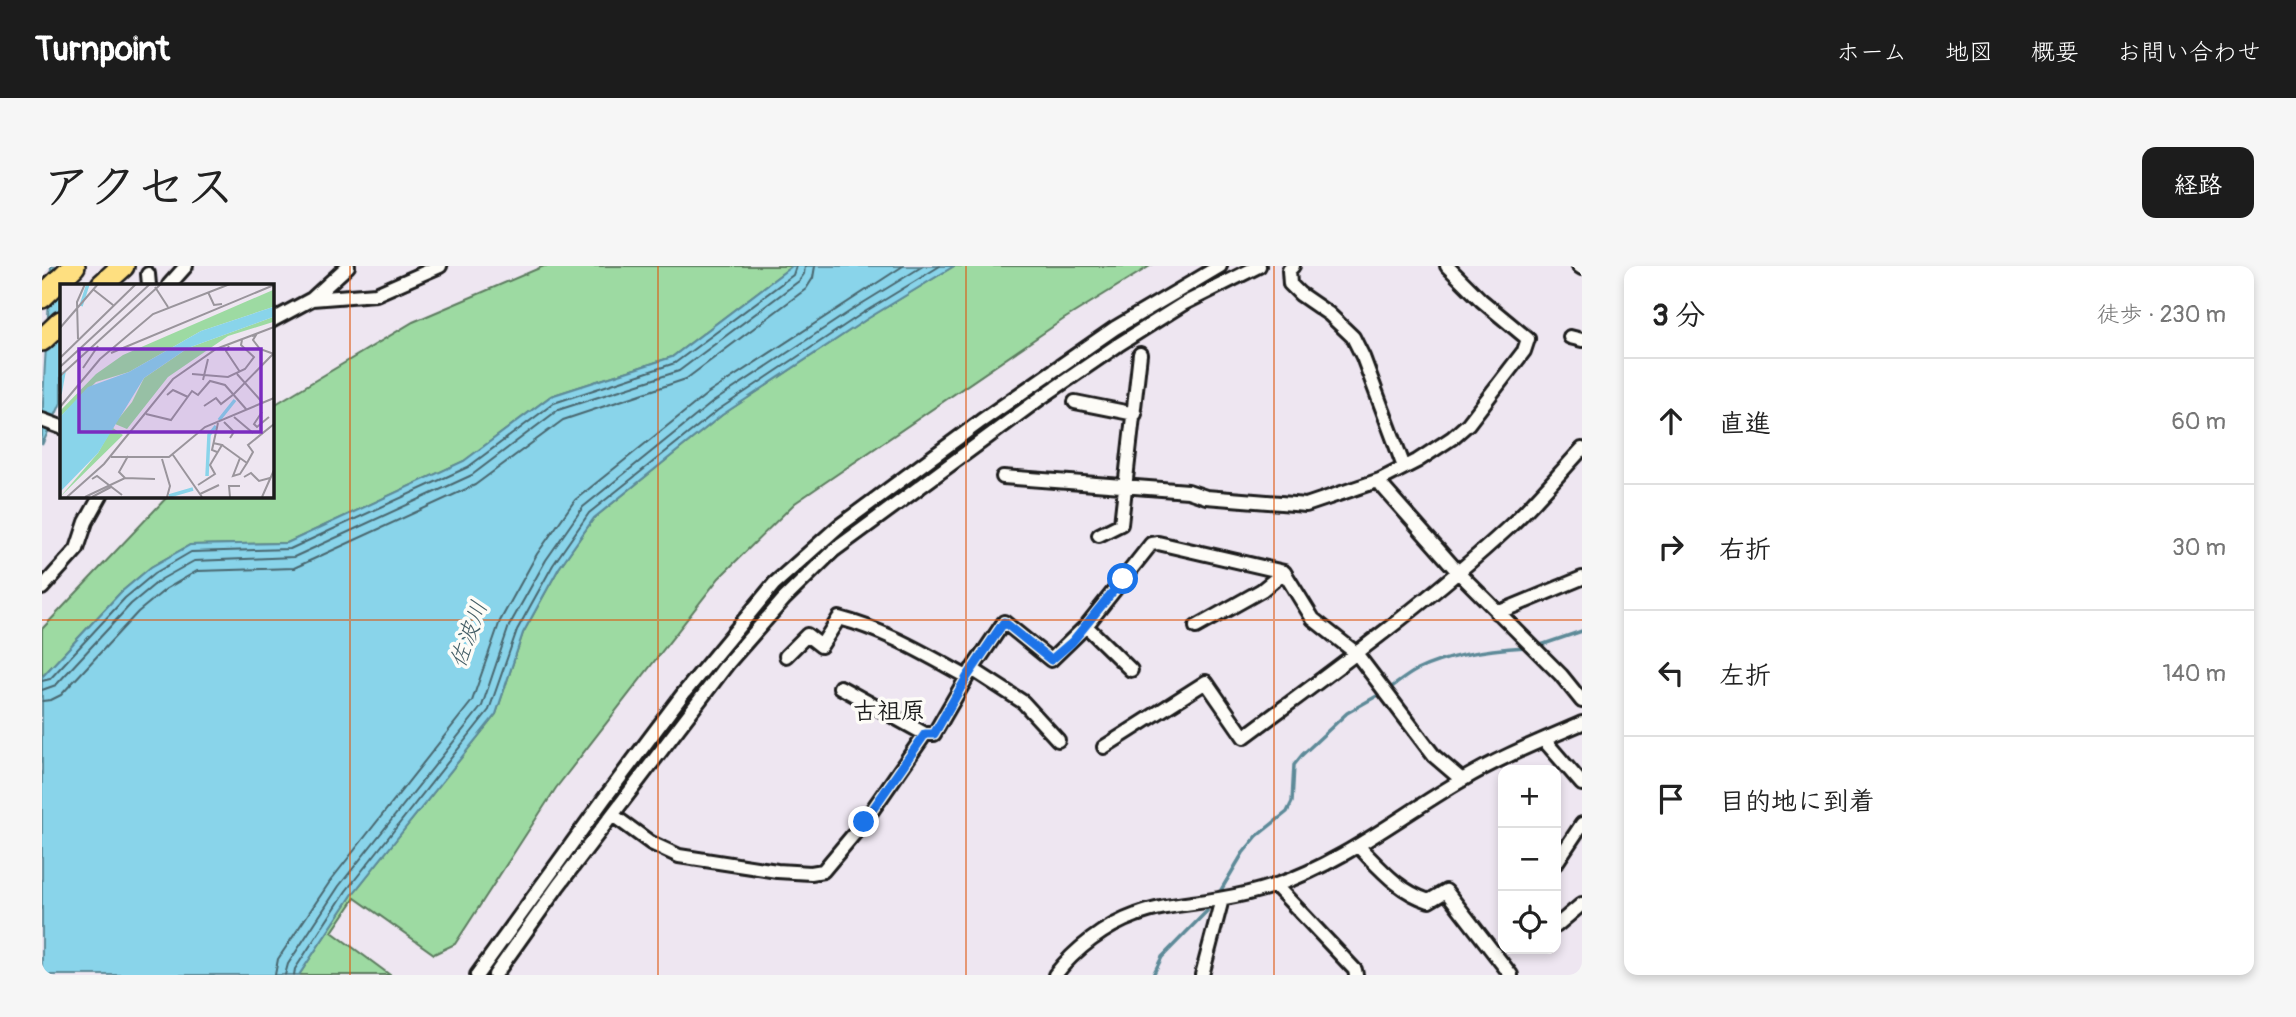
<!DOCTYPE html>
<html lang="ja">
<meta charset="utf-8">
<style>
:root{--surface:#fff;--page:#f6f6f6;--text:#222;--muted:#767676;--line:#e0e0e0;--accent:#1c1c1c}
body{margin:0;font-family:Pangolin,"Klee One",sans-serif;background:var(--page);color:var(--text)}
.controls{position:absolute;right:21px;bottom:21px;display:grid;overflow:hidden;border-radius:14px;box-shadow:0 4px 10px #0003}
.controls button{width:63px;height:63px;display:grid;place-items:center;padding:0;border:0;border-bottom:2px solid var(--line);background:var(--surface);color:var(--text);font:35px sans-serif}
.stop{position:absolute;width:21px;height:21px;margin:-16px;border:5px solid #1a73e8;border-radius:50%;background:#fff}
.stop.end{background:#1a73e8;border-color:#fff;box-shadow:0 2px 7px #0008}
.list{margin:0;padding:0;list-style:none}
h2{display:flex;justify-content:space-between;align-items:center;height:91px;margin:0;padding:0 28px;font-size:30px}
h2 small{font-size:23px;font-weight:400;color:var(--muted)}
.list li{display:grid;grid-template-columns:46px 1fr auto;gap:21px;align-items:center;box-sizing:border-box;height:126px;padding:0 28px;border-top:2px solid var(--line)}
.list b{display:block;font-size:26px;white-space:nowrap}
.list em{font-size:23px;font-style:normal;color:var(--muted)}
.icon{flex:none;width:38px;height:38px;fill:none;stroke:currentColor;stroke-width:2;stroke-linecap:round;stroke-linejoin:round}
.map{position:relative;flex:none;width:1540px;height:709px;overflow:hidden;border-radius:14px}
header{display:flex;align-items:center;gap:42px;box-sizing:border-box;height:98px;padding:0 35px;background:var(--accent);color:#fff}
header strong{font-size:33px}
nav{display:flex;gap:38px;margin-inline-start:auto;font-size:24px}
.intro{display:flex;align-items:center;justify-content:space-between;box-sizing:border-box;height:168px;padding:0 42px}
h1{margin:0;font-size:49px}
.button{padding:18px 32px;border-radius:14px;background:var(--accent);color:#fff;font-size:24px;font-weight:700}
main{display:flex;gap:42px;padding:0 42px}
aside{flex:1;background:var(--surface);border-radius:14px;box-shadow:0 4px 10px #0003}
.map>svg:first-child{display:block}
.green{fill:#9ddaa2;stroke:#5c7b5f;stroke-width:2}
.water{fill:#89d4ea;stroke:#5d8a98;stroke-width:2}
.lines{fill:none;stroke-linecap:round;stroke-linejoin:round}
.shore{stroke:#48666e;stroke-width:2}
.stream{stroke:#5d8a98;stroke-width:3.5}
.street-casing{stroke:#1c1c1c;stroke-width:18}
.highway-casing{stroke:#1c1c1c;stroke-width:26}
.street{stroke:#fdfcf7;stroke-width:12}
.highway{stroke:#fedf80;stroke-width:21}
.route{stroke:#1a73e8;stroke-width:9}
.grid{fill:none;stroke:#de560d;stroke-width:2;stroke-opacity:0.55}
.labels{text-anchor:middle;stroke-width:7;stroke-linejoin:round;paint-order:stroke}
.water-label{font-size:23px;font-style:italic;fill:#425c64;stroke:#fdfcf7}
.quarter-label{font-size:24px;font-weight:bold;fill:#1c1c1c;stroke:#fdfcf7}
.inset-river{fill:none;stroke:#89d4ea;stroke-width:3.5}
.inset-road{fill:none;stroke:#9a959c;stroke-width:2}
.view{fill:#7b2cbf;fill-opacity:0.15;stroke:#7b2cbf;stroke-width:3.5}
.inset-edge{fill:none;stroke:#1c1c1c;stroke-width:3.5}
</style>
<header>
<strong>Turnpoint</strong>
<nav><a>ホーム</a><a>地図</a><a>概要</a><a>お問い合わせ</a></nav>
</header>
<div class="intro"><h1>アクセス</h1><a class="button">経路</a></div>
<main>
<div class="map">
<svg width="1540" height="709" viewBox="0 0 1540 709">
<rect width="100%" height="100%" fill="#eee6f1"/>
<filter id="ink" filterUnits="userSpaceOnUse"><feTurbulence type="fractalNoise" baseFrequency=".0143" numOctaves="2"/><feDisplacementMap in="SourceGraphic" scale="14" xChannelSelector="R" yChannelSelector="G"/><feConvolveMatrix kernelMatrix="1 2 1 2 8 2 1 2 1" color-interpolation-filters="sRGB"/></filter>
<g filter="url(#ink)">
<path class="green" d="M502 0H750L630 91 509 130 422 195 245 277 148 279 109 301 78 327 0 411V363L127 229H229V141L232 139 371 56Z
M912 0H1108L1022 53 753 237 677 312 514 522 413 678 392 688 313 632 290 666 348 709H257L310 629 454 448 481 367 517 302 552 252 680 149 825 53Z"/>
<path class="water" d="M9 0H33L32 19H19V137L0 179C0 119 6 60 9 0Z
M750 0H912L825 53 680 149 552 252 517 302 481 367 454 448 310 629 257 709H0V411L78 327 109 301 148 279 245 277 422 195 509 130 630 91Z"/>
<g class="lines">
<path class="shore" d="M0 415 8 413 83 332 113 307 149 286 248 283 426 201 512 137 633 97 751 9 754 0
M0 424 14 419 89 338 118 314 152 295 252 291 430 209 516 144 637 105 757 15 762 8 763 0
M0 435 9 434 19 429 96 346 124 323 155 305 252 302 433 219 521 154 644 113 764 23 771 12 773 0
M233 709 236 693 289 614 430 435 458 355 495 288 533 234 665 128 861 0
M243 709 246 698 297 620 440 440 467 360 504 294 541 241 671 136 816 40 881 0
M252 709 253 703 304 625 447 444 475 364 511 299 547 247 676 144 821 47 898 0"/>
<path class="stream" d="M1496 380 1540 365
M1347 423C1356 417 1365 409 1375 404 1406 389 1450 383 1484 381
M1179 624 1201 587 1215 570 1245 546 1250 536 1252 499 1260 489 1305 447 1340 427
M1111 709 1120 691 1165 645"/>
<defs>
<path id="street" d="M1251 0 1247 4 1248 18 1258 28 1287 48 1311 71 1321 91 1362 201
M1537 0 1540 2
M106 8 107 19
M127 19 144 0
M270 33 334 28 398 0
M229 55 270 33 306 0
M1528 71 1540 74
M1033 136 1093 148
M0 154 19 161
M961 211 1146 225 1164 231 1264 239 1338 214 1375 195 1410 172 1426 158 1482 85 1486 73 1439 34 1405 0
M1338 214 1340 220 1416 306 1519 409 1540 435
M1057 269 1079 258 1098 88
M0 322 35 283 44 256 59 229
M1455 347 1540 312
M1044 360 1089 404
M1154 361 1220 324 1242 306
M744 390 765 369 779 380 797 352C843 364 883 388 925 411
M930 403 981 436 1016 474
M798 421 883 468H892L925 411 962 356 1009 394 1044 360 1109 278 1116 277 1242 306 1271 353 1314 387 1392 490 1420 514
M1502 474 1540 518
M1062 481 1164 416 1202 471C1292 404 1384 338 1467 261 1493 237 1516 209 1540 183
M572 550 609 577 637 590 735 605 769 607 781 605 822 556 883 468
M1316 580C1338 602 1356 625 1387 635L1404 625 1469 709
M1514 597 1540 558
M1233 619 1313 704 1314 709
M1514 660 1540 638
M435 709 562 533 641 428 732 318 797 260 939 155 1073 62 1178 0
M453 709 516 620 686 397 742 333 791 285 1000 131 1076 79 1141 38 1217 0
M1013 709C1033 683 1063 660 1094 649 1120 639 1150 638 1177 633 1196 630 1216 625 1234 619 1302 596 1358 550 1420 514 1458 491 1499 475 1540 457
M1160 709 1180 633"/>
<path id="highway" d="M60 19 81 0
M0 31 32 0
M0 74 19 56"/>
</defs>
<use href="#street" class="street-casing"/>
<use href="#highway" class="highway-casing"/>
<use href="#street" class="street"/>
<use href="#highway" class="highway"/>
</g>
</g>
<g class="lines" filter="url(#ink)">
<path class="route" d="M822 556 883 468H892L925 411 962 356 1009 394 1030 376 1081 313"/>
</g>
<path class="grid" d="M308 0V709M616 0V709M924 0V709M1232 0V709M0 354H1540"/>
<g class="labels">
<g class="water-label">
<text transform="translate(426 368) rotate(-70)" y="8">佐波川</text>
</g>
<g class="quarter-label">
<text x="847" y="453">古祖原</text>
</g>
</g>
<g transform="translate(18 18)">
<rect width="214" height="214" fill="#eee6f1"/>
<path d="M213 6V23L141 47 69 88 36 98 0 133V127L36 90 63 71ZM213 33V38L168 52 108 93 67 145 55 140 53 144 63 151 0 213 38 169 55 139 72 118 84 94 128 64Z" fill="#9ddaa2"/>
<path d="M213 23V33L128 64 84 94 38 169 0 208V133L28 103 69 88 141 47Z" fill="#89d4ea"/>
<path class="inset-river" d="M21 22 28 0M0 110 4 88M159 136 175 116M147 192 149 151 156 142M109 212 133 205"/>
<path class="inset-road" d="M95 3 108 23M34 6 53 21M148 8 154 21 162 20M0 44 38 0M192 52 196 51 193 56 200 65 214 70M18 55 17 18 25 0M169 62 166 67 180 88M51 69 214 1M0 74 76 0M0 83 90 0M23 84 38 62M132 90 168 93 185 85 194 73 181 61 182 56M177 90 202 118M0 92 101 0M143 96 148 75M107 111 113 106 128 113M144 122 156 114 161 120 174 110 213 70M0 123 40 75 93 30 170 0M202 128 194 140 197 143 209 133M86 130 111 136 132 107 138 111 150 97 165 101 186 125M174 133 193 149M164 138 174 148 170 154M162 161 180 174M157 168 152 166 158 139M113 171 142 213M51 173H109L145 143 214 114M102 175 110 202 107 213M187 179 180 174 173 192 180 190 187 179 193 168 188 161 214 140M184 193 191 189 199 197 210 194M65 194 59 188 68 172M32 195 37 192 62 211M138 201 155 190 150 181 162 161 153 159M140 210 159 201M7 213 44 180 113 95 156 65 214 43M25 213 65 194 95 195M32 213 51 203M170 213 169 202H180M202 213 214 186"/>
<path class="view" d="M19 65H201V148H19Z"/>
<rect width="214" height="214" class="inset-edge"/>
</g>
</svg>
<div class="controls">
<button>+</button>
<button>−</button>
<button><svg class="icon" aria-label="locate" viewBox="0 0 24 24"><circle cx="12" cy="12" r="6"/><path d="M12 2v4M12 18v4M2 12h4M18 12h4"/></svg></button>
</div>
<div class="stop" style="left:1081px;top:313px"></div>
<div class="stop end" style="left:822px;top:556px"></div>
</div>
<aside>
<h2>3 分<small>徒歩 · 230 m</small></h2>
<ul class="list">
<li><svg class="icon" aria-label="ahead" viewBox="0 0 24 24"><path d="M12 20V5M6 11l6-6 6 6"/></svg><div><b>直進</b></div><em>60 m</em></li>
<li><svg class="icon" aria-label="right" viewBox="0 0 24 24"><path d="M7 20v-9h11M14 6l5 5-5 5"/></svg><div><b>右折</b></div><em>30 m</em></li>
<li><svg class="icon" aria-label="left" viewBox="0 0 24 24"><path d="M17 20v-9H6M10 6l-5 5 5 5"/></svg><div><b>左折</b></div><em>140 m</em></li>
<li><svg class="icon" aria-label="arrive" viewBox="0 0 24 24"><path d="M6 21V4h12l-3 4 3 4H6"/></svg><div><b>目的地に到着</b></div></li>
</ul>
</aside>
</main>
